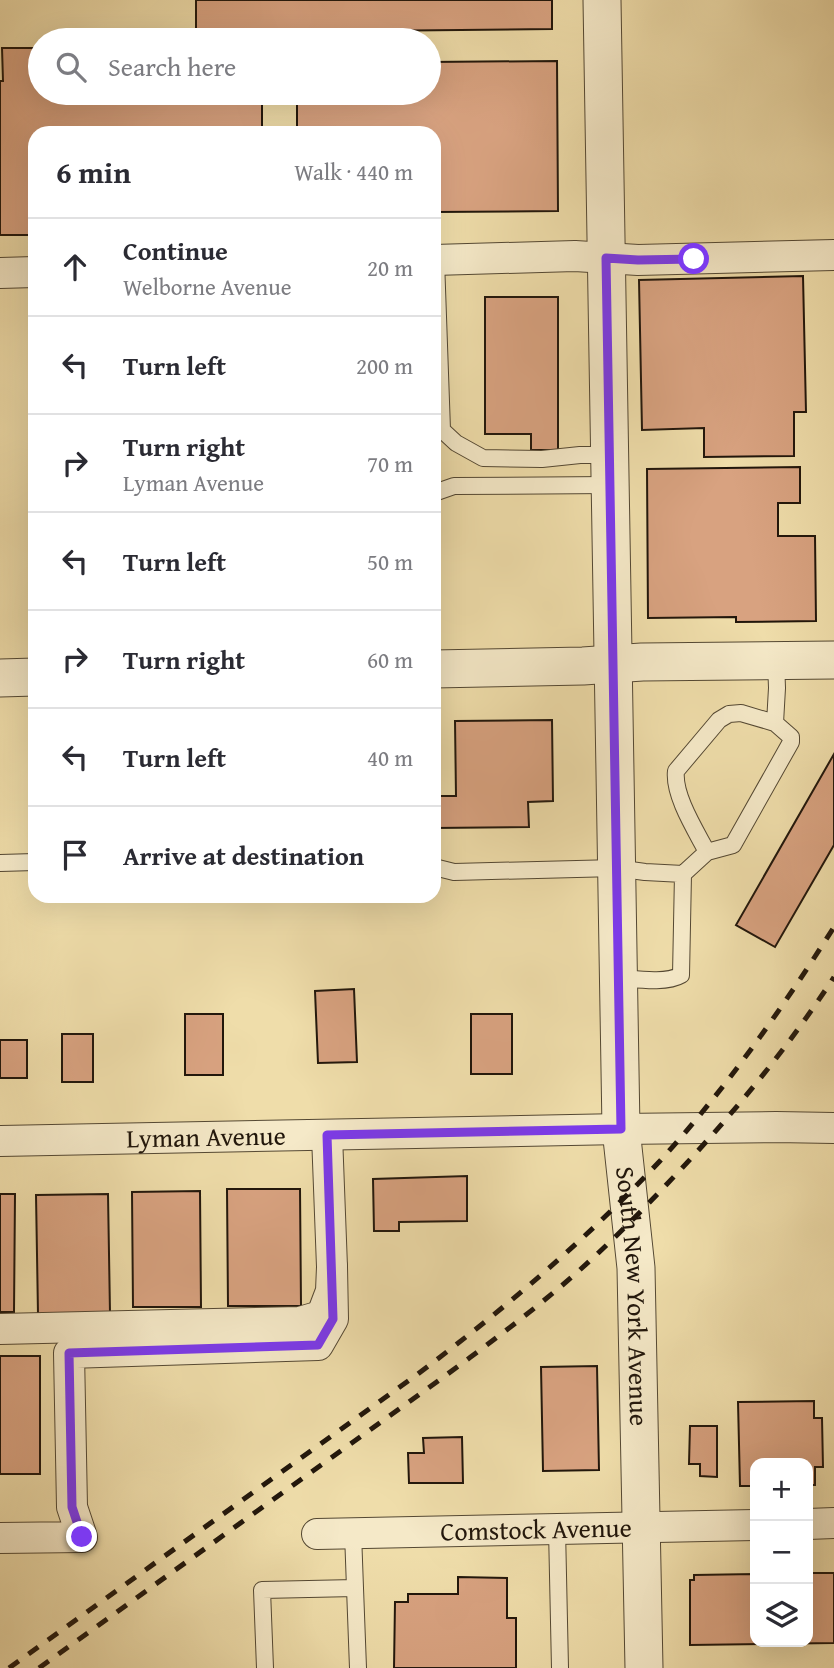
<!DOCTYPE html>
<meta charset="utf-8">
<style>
:root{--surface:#fff;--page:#f2f2f3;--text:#2b2b33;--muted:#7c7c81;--line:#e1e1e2}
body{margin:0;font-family:"Gentium Book Plus",serif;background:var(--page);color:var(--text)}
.controls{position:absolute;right:21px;bottom:21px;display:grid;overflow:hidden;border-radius:14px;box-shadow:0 7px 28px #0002}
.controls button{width:63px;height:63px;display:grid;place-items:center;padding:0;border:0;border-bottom:2px solid var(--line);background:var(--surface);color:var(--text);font:35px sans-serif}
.stop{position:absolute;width:21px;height:21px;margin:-16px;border:5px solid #7c3aed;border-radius:50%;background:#fff}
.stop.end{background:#7c3aed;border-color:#fff;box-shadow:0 2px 7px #0008}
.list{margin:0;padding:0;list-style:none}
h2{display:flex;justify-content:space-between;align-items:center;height:91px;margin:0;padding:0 28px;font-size:30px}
h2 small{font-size:23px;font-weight:400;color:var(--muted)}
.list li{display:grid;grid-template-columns:46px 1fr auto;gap:21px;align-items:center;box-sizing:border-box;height:98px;padding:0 28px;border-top:2px solid var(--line)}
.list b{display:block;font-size:26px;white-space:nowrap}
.list p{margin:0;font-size:23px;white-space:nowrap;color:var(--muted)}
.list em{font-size:23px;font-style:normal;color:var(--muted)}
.icon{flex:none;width:38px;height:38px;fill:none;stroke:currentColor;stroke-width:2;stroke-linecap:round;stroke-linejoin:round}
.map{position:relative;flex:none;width:834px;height:1668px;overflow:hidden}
.search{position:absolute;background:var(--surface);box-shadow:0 7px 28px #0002;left:28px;top:28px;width:413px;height:77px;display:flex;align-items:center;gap:18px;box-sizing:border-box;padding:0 24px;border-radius:38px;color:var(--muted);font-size:26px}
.panel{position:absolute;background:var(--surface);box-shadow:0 7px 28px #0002;left:28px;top:126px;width:413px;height:777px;border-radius:21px}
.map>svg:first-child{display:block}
.building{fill:#d8a280;stroke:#21160b;stroke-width:2}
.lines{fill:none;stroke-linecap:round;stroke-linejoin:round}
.service-casing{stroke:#544833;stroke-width:18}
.minor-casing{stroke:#544833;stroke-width:32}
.tertiary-casing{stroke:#544833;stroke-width:39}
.service{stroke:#f5e9c8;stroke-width:16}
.minor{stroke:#f5e9c8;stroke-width:30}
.tertiary{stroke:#f5e9c8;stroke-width:37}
.rail{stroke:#21160b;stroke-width:5;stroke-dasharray:12 12;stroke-linecap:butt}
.route{stroke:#7c3aed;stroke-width:9}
.labels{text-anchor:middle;stroke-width:5;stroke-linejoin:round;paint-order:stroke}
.street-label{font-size:26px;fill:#21160b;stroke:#f5e9c8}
</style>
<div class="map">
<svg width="834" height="1668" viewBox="0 0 834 1668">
<rect width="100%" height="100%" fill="#efddaa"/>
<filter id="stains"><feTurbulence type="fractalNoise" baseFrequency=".00286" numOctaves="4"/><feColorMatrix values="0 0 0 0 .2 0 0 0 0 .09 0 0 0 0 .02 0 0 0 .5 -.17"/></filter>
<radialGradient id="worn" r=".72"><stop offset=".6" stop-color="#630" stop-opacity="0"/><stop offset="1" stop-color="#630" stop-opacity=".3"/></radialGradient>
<path class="building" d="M196 0H552V29L262 32V40H196Z
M2 48H40V93H262V133H35V235H0V81H3Z
M557 61 558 211 434 212V133H297V93H429V62Z
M803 276 806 412H794V456L704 457V428L642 430 639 280Z
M485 297H558V450H531V434H485Z
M800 467V503H778V536H815L816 621 736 622V617L648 618 647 469Z
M552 720 553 801 528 802 529 827 434 828V796H456L455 721Z
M834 754V845L775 947 736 925Z
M354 989 357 1062 318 1063 315 991Z
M185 1014H223V1075H185Z
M471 1014H512V1074H471Z
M62 1034H93V1082H62Z
M0 1040H27V1078H0Z
M467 1176V1221L399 1222V1231H374L373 1179Z
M227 1189H300L301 1306H228Z
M200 1191 201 1307H133L132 1192Z
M0 1194H15L14 1312H0Z
M108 1194 110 1313 38 1314 36 1195Z
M0 1356H40V1474H0Z
M597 1366 599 1470 543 1471 541 1367Z
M814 1401V1418H822L823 1467H815V1485H808V1463H755V1486H740L738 1402Z
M690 1426H717V1477L700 1476V1464H689Z
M462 1437 463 1483H409L408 1453H424L423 1438Z
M808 1573H834V1643L690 1645V1580H694V1575L755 1574V1642H808Z
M458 1577 507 1578V1618H516V1668H394L395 1602H408V1594H458Z"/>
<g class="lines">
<defs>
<path id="service" d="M436 260 442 430 456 443 483 458 542 459 580 455H609
M434 493 454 486 610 485
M775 723 777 688 776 661
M0 863 35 862
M434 867 454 872 616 868 645 872 683 874 681 975C666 984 635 979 618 978
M683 874 707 852 733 845 791 742V737L775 723 741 713 729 714 719 720 676 771C673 795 696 831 707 852
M557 1529 560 1668
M353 1533 355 1588
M265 1668 262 1590 355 1588 358 1668"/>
<g id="minor">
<path d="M434 260 575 256 638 260 834 255"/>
<path d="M0 273 35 272"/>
<path id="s1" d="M0 1141 621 1129 776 1127 834 1128"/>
<path d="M0 1329 300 1322 317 1317 323 1312 331 1291 332 1267 327 1135"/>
<path d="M808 1524 834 1523"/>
<path id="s2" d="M317 1534 755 1525"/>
<path d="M0 1538 82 1537 72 1507 69 1353 318 1345 333 1319 332 1267"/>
</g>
<g id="tertiary">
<path id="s3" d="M602 0 621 1129 636 1268 644 1668"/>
<path d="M434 669 583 666 642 662 834 660"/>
<path d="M0 678 35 677"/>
</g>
</defs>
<use href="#service" class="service-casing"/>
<use href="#minor" class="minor-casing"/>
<use href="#tertiary" class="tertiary-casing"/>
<use href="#service" class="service"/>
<use href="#minor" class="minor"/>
<use href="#tertiary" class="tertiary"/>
<path class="rail" d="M9 1668 415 1376C502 1311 585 1241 659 1162 725 1090 782 1009 834 927
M39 1668 424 1391C470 1358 516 1324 559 1288 597 1256 633 1220 667 1184 728 1120 786 1051 834 977"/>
</g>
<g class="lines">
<path class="route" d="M82 1537 72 1507 69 1353 318 1345 333 1319 327 1135 621 1129 606 258 638 260 694 259"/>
</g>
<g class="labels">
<g class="street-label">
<text dy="9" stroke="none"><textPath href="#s1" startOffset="206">Lyman Avenue</textPath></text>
<text dy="9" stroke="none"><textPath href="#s3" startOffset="1297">South New York Avenue</textPath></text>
<text dy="9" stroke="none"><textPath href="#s2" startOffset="219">Comstock Avenue</textPath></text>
</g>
</g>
<rect width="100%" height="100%" filter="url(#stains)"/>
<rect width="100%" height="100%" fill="url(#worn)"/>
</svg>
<div class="controls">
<button>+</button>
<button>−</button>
<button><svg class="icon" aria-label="layers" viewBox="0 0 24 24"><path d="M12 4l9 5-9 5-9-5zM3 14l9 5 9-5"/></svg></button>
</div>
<div class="stop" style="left:694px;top:259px"></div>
<div class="stop end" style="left:82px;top:1537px"></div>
<div class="search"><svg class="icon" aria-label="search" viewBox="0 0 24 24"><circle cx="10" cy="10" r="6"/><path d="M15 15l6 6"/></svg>Search here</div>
<section class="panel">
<h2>6 min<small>Walk · 440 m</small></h2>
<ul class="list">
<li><svg class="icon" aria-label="ahead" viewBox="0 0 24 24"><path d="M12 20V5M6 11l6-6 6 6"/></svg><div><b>Continue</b><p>Welborne Avenue</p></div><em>20 m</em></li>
<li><svg class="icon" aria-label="left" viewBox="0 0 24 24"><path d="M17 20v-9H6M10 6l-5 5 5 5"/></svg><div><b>Turn left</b></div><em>200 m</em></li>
<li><svg class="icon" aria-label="right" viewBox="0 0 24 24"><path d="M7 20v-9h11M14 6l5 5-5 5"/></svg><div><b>Turn right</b><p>Lyman Avenue</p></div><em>70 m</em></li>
<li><svg class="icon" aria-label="left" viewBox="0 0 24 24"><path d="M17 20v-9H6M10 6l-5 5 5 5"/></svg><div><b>Turn left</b></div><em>50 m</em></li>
<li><svg class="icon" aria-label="right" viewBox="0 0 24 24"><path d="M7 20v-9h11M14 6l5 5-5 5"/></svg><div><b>Turn right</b></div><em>60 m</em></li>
<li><svg class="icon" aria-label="left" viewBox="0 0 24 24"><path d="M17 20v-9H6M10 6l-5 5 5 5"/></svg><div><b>Turn left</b></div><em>40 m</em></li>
<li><svg class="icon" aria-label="arrive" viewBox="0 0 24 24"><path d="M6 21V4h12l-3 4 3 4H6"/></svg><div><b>Arrive at destination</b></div></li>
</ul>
</section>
</div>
